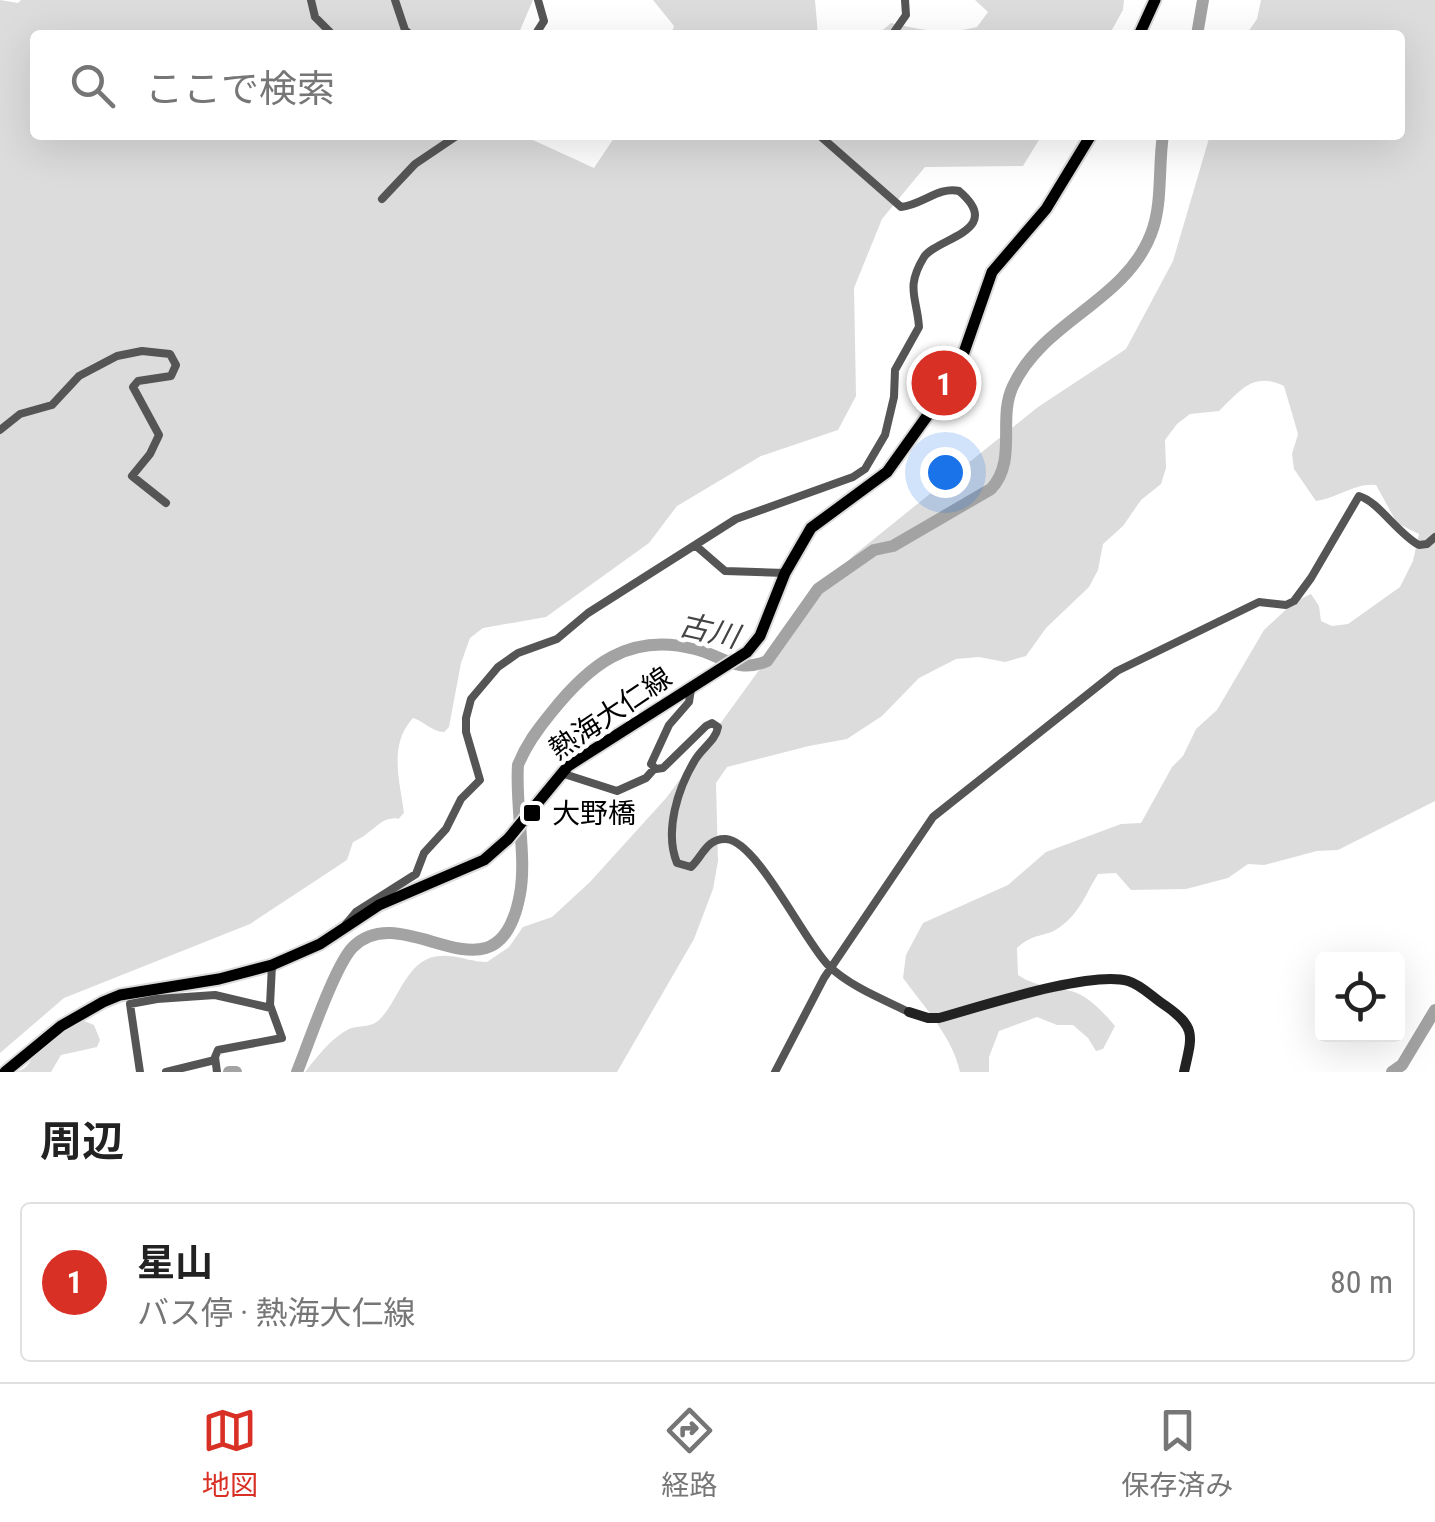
<!DOCTYPE html>
<html lang="ja">
<meta charset="utf-8">
<style>
:root{--surface:#fff;--page:#f2f2f2;--text:#222;--muted:#767676;--line:#e0e0e0;--accent:#d93025}
body{margin:0;font-family:"Roboto Condensed","Noto Sans JP",sans-serif;background:var(--page);color:var(--text)}
.controls{position:absolute;right:30px;bottom:30px;display:grid;overflow:hidden;border-radius:10px;box-shadow:0 10px 40px #0002}
.controls button{width:90px;height:90px;display:grid;place-items:center;padding:0;border:0;border-bottom:2px solid var(--line);background:var(--surface);color:var(--text);font:50px sans-serif}
.you{position:absolute;left:945px;top:472px;width:35px;height:35px;margin:-25px;border:8px solid #fff;border-radius:50%;background:#1a73e8;box-shadow:0 0 0 15px #1a73e833}
.badge{display:grid;place-items:center;width:65px;height:65px;border-radius:50%;background:var(--accent);color:#fff;font-size:32px;font-weight:700}
.pin{position:absolute;translate:-50% -50%;border:5px solid #fff;box-shadow:0 2px 10px #0006}
.list{margin:0;padding:0;list-style:none}
h2{display:flex;justify-content:space-between;align-items:center;height:130px;margin:0;padding:0 40px;font-size:42px}
h2 small{font-size:32px;font-weight:400;color:var(--muted)}
.list li{display:grid;grid-template-columns:65px 1fr auto;gap:30px;align-items:center;box-sizing:border-box;height:160px;margin:0 20px 20px;padding:0 20px;border:2px solid var(--line);border-radius:10px}
.list b{display:block;font-size:38px;white-space:nowrap}
.list p{margin:0;font-size:32px;white-space:nowrap;color:var(--muted)}
.list em{font-size:32px;font-style:normal;color:var(--muted)}
.icon{flex:none;width:55px;height:55px;fill:none;stroke:currentColor;stroke-width:2;stroke-linecap:round;stroke-linejoin:round}
.map{position:relative;flex:none;width:1435px;height:1072px;overflow:hidden}
.search{position:absolute;background:var(--surface);box-shadow:0 10px 40px #0002;left:30px;right:30px;top:30px;height:110px;display:flex;align-items:center;gap:25px;box-sizing:border-box;padding:0 35px;border-radius:10px;color:var(--muted);font-size:38px}
.sheet{height:310px;background:var(--surface)}
nav{display:flex;justify-content:space-around;align-items:center;box-sizing:border-box;height:140px;border-top:2px solid var(--line);background:var(--surface);font-size:28px;color:var(--muted)}
nav a{display:grid;justify-items:center;gap:5px}
nav .on{color:var(--accent)}
.map>svg:first-child{display:block}
.green{fill:#dcdcdc}
.lines{fill:none;stroke-linecap:round;stroke-linejoin:round}
.river{stroke:#a3a3a3;stroke-width:12}
.primary-casing{stroke:#dbdbdb;stroke-width:15}
.street{stroke:#555;stroke-width:8}
.secondary{stroke:#222;stroke-width:10}
.primary{stroke:#000;stroke-width:11}
.poi-dot{fill:#000;stroke:#fff;stroke-width:4}
.labels{text-anchor:middle;stroke-width:9;stroke-linejoin:round;paint-order:stroke}
.street-label{font-size:28px;fill:#000;stroke:#fff}
.poi-label{font-size:28px;fill:#000;stroke:#fff;text-anchor:start}
.water-label{font-size:30px;font-style:italic;fill:#444;stroke:#fff}
</style>
<div class="map">
<svg width="1435" height="1072" viewBox="0 0 1435 1072">
<rect width="100%" height="100%" fill="#fff"/>
<path class="green" d="M0 0 18 3 21 0H533L518 35H35V135H522L594 168 616 135H1042L1023 166 925 167 882 219 854 288 856 396 838 430 761 456 677 506 649 543 546 617 483 628 470 638 461 663 449 727 444 732C432 732 424 721 413 718 388 745 400 781 404 813 393 824 405 816 389 819 379 821 368 836 353 842L347 860 250 924 64 998 0 1053Z
M653 0H815L818 35H671L674 26Z
M975 0H1124L1123 10 1109 35H877L891 23C921 30 947 35 977 27L988 12Z
M1261 0H1435V801L1338 850 1317 851 1264 865 1248 864 1228 878 1186 889 1131 890 1116 873 1098 874C1086 893 1080 913 1060 927 1045 938 1034 932 1017 948L1018 975C1036 987 1051 986 1071 991 1089 996 1103 1012 1115 1026L1103 1049 1096 1051 1088 1038 1073 1025H1057L1037 1017 999 1031 989 1057V1072H960C952 1036 924 1007 903 978L906 955 923 923 1008 885 1046 852 1121 824 1141 823 1172 767 1183 756 1196 729 1217 710 1264 630 1294 602 1311 594 1319 606 1321 621 1332 626 1348 624 1400 587 1413 561 1419 534 1397 523 1376 485C1354 483 1338 498 1316 501L1294 469 1292 454 1298 434 1284 386C1253 371 1240 391 1219 411L1190 414 1177 424 1165 440 1166 468 1161 484 1141 500 1123 526 1103 544 1098 570 1089 587 1046 628 1026 656 1005 662 979 657 956 659 919 678 882 716 847 739 809 746 727 767 716 783 718 861 713 889 694 939 617 1072H305C317 1057 331 1038 349 1029 359 1025 371 1028 379 1020 401 999 407 951 449 956 462 957 473 962 487 962L509 947 523 927 552 917 590 882 667 797 810 600 854 555 1038 407 1126 349 1173 261 1210 135H1400V35H1246L1257 19Z
M84 1021 94 1025 100 1040 97 1047 61 1055 51 1072H16C27 1069 27 1064 35 1056 49 1043 66 1028 84 1021Z"/>
<g class="lines">
<path class="river" d="M1197 35 1203 0
M229 1072H236
M297 1072C308 1045 335 965 353 947 405 895 498 1014 520 894 527 857 515 805 518 765 526 745 537 730 551 713 589 665 629 632 695 649 723 656 737 674 767 661L818 589 874 550 893 546 991 489C1018 460 997 419 1013 386 1043 321 1125 302 1151 234 1163 204 1158 167 1163 135
M1392 1072 1402 1065 1435 1010"/>
<defs>
<path id="primary" d="M1139 35 1155 0
M5 1072 61 1026 103 1002 120 995 219 979 272 965 320 944 379 905 484 860 508 839 568 766 747 652 760 636 785 573 811 528 887 472 945 391 962 358 992 272 1046 209 1091 135"/>
</defs>
<use href="#primary" class="primary-casing"/>
<path class="street" d="M311 0 315 17 333 35
M395 0 405 30 411 35
M535 35 544 21 538 0
M892 35 906 15 905 0
M382 199 415 164 458 135
M0 430 20 414 52 405 79 376 117 356 142 351 170 354 176 365 171 376 138 381 133 387 159 435 150 454 132 476 166 503
M695 545 725 571 785 573
M691 689 689 702 669 725 651 764 656 769 663 768 706 726 712 723 718 727C716 740 702 748 695 760 678 788 664 831 677 863L691 867C702 857 707 838 726 839 757 841 803 939 828 965 849 986 882 999 909 1012
M561 773 617 791 646 778 654 769
M346 924 356 912 416 874 424 853 446 829 461 799 480 780 466 732V718L471 699 498 667 518 653 557 639 588 613 736 519 853 477 865 469 885 435 894 397 895 370 919 327C917 297 905 288 924 257 936 238 1006 231 959 191 939 186 922 205 901 207L819 135
M140 1072 130 1004 157 999 215 995 271 1008
M166 1072 215 1060
M217 1072 215 1057 218 1050 282 1038 270 1005 272 965
M775 1072 824 978 933 817 1117 671 1259 602 1286 605 1294 601 1311 578 1359 496C1378 501 1398 534 1419 545L1427 544 1435 537"/>
<path class="secondary" d="M909 1012 928 1018H939C979 1007 1091 970 1128 981 1142 985 1153 998 1166 1006 1197 1028 1192 1036 1184 1072"/>
<use href="#primary" class="primary"/>
</g>
<rect class="poi-dot" x="522" y="803" width="20" height="20" rx="5"/>
<g class="labels">
<g class="street-label">
<text transform="translate(610 713) rotate(-34)" y="10">熱海大仁線</text>
</g>
<g class="poi-label">
<text x="552" y="823">大野橋</text>
</g>
<g class="water-label">
<text transform="translate(709 631) rotate(13)" y="10">古川</text>
</g>
</g>
</svg>
<div class="controls">
<button><svg class="icon" aria-label="locate" viewBox="0 0 24 24"><circle cx="12" cy="12" r="6"/><path d="M12 2v4M12 18v4M2 12h4M18 12h4"/></svg></button>
</div>
<div class="you"></div>
<div class="pin badge" style="left:944px;top:383px">1</div>
<div class="search"><svg class="icon" aria-label="search" viewBox="0 0 24 24"><circle cx="10" cy="10" r="6"/><path d="M15 15l6 6"/></svg>ここで検索</div>
</div>
<section class="sheet">
<h2>周辺<small></small></h2>
<ul class="list">
<li><span class="badge">1</span><div><b>星山</b><p>バス停 · 熱海大仁線</p></div><em>80 m</em></li>
</ul>
</section>
<nav>
<a class="on"><svg class="icon" aria-label="map" viewBox="0 0 24 24"><path d="M3 6l6-2 6 2 6-2v14l-6 2-6-2-6 2zM9 4v14M15 6v14"/></svg>地図</a>
<a><svg class="icon" aria-label="directions" viewBox="0 0 24 24"><path d="M12 3l9 9-9 9-9-9zM9 14v-3h6M13 9l2 2-2 2"/></svg>経路</a>
<a><svg class="icon" aria-label="saved" viewBox="0 0 24 24"><path d="M7 4h10v16l-5-4-5 4z"/></svg>保存済み</a>
</nav>
